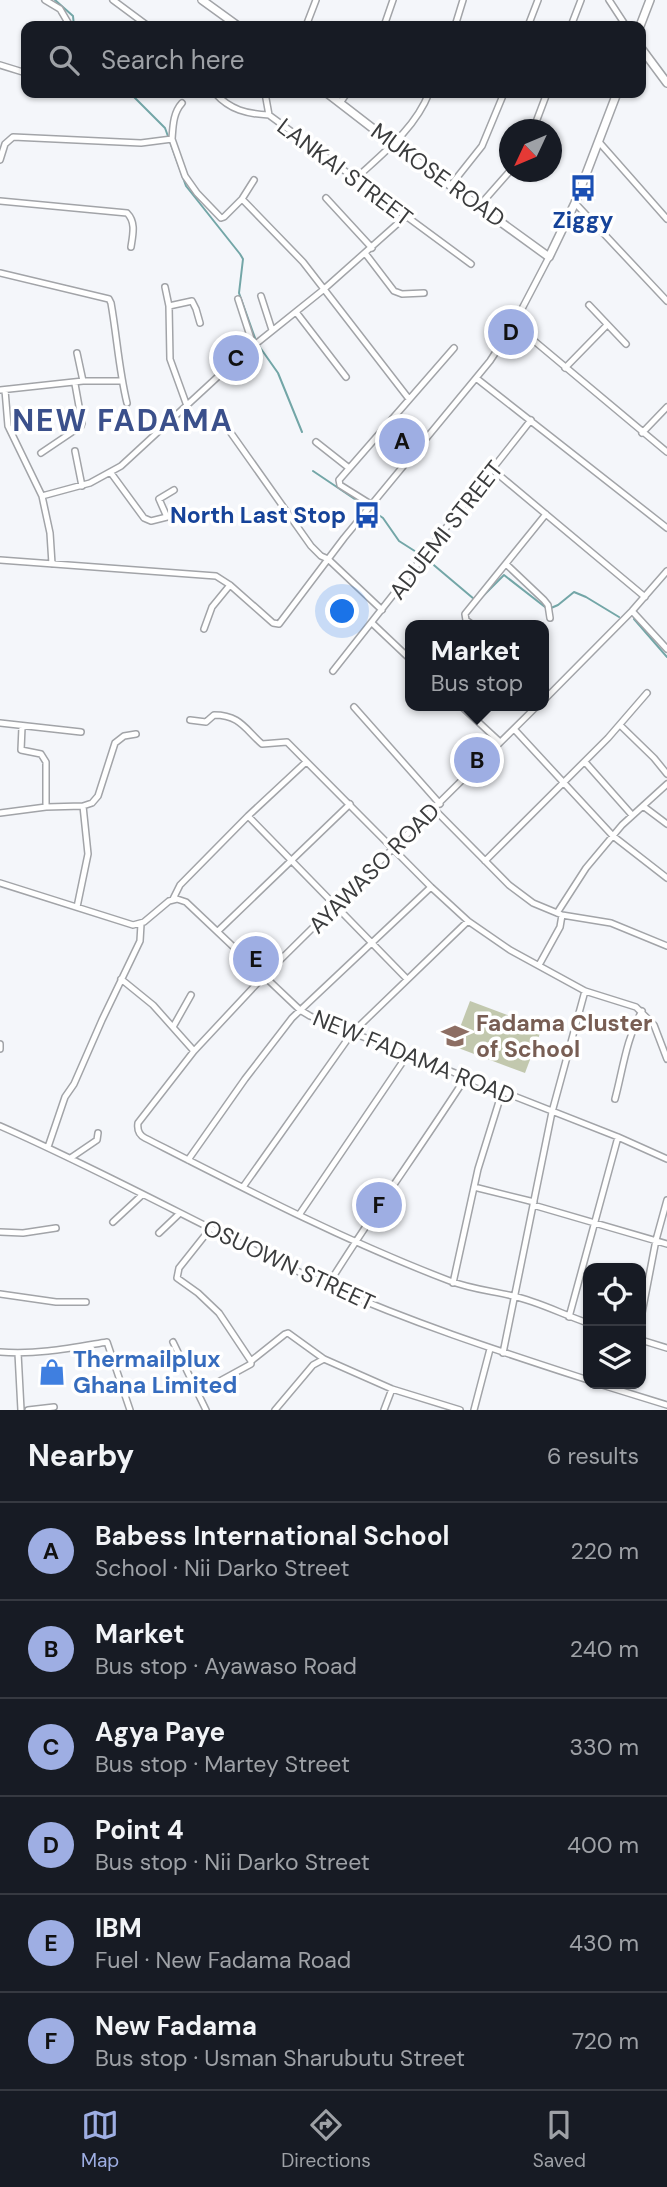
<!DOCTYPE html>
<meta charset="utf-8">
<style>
:root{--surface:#171b24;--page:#242831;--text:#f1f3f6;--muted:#9ea1a6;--line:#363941;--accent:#9eaee3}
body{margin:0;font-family:"DM Sans",sans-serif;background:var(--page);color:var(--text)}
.controls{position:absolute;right:21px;bottom:21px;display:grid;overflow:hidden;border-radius:14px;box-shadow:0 2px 5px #0004}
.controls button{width:63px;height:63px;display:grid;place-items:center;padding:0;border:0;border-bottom:2px solid var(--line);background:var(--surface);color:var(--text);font:35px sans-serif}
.compass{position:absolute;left:499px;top:119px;width:63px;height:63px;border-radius:50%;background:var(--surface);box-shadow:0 2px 5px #0004;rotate:226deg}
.you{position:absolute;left:343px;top:612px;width:24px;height:24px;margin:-18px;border:5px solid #fff;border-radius:50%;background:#1a73e8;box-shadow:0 0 0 10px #1a73e833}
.badge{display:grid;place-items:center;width:46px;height:46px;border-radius:50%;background:var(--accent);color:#111;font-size:23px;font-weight:700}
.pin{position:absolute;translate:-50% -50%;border:4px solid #fff;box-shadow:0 2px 7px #0006}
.popup{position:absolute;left:405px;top:620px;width:144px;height:91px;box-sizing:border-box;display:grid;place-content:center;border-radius:14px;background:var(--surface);filter:drop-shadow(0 2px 5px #0005);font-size:23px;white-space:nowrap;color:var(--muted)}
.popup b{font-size:26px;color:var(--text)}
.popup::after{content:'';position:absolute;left:50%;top:100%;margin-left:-14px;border:14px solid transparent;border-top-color:var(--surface)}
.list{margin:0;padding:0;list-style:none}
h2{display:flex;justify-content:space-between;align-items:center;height:91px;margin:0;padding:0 28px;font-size:30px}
h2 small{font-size:23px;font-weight:400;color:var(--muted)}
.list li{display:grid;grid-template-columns:46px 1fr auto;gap:21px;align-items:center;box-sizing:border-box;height:98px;padding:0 28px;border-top:2px solid var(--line)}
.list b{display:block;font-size:26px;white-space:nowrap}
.list p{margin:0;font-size:23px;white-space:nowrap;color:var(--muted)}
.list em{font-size:23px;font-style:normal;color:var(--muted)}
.icon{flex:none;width:38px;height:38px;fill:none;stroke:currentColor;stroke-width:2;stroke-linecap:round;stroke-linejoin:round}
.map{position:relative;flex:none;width:667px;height:1410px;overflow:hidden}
.search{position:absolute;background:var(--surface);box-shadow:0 2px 5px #0004;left:21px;right:21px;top:21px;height:77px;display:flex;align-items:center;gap:18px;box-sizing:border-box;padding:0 24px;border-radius:14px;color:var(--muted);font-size:26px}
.sheet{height:679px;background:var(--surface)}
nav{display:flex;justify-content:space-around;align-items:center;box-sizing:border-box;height:98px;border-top:2px solid var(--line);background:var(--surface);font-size:19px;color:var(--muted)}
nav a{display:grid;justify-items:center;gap:4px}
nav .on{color:var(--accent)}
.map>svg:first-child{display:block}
.park{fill:#c2c8ae}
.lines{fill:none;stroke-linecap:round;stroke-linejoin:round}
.stream{stroke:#73a6a7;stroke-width:2}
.minor-casing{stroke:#a2a4a8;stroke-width:8}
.tertiary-casing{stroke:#a2a4a8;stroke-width:10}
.minor{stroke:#fff;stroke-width:5}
.tertiary{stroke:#fff;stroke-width:7}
.labels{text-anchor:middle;stroke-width:7;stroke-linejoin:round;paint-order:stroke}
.street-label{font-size:23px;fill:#3b3c3d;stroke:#fff}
.transit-label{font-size:23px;font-weight:bold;fill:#164399;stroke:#fff}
.education-label{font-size:23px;font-weight:bold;fill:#785e54;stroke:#fff;text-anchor:start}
.shop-label{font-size:23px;font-weight:bold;fill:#366cbe;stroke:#fff;text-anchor:start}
.district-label{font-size:30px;font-weight:bold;letter-spacing:2px;fill:#3b508b;stroke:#fff}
</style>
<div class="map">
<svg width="667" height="1410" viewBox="0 0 667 1410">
<rect width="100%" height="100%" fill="#f4f6fa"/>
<path class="park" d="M470 1001 542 1028 525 1073 453 1046Z"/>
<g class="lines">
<path class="stream" d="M55 0 73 16 74 26
M130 93 165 128 186 186 240 254 243 259 239 293 255 338
M259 346 278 373 302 432
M313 471 365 506
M373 511 383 518 399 541 421 555
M429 561 474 599
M479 600 504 575 545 607
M551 608 558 605 574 592 586 597 619 617
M634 619 667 657"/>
<defs>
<path id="minor" d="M45 0 60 9 70 26
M113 0 148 26
M609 0 626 26
M306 26 316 0
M384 26 393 0
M455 26 463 0
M528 26 538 0
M571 26 581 0
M0 65 26 73
M215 93C230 110 247 114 269 115L471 264
M265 93 269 115
M340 103 347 93
M533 130 547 93
M172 139C173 126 173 113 182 103
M599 142 667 219
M0 160 5 144 13 137 141 143 172 139 185 176 197 193 221 218 224 217 242 199 254 180
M354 180C382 154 415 129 429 93
M451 185 482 146 504 93
M326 198 372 248
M242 199 303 262 409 399
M0 201 127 213C136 222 133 234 131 247
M575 203 667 301
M480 205 510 171
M365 253 394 291 402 294 424 293
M0 273 109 299 111 303C117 337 119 371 127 403
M165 287 169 306 170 359 187 406
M261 296 272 330
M238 299 253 345
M589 305 626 344
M169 306 192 301 196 309 200 323
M296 312 346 377
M514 324 667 452
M77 353 83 381
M565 368 607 325
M476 378 667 528
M0 390 83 381H122
M5 390 8 426 42 496 50 533 52 564
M226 426 311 546 321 556 328 559 382 610
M642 433 667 407
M316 442 349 468
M75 451 82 486
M41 453 81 426 82 423 75 384
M493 470 645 597
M111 473 144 518 151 521 167 517 159 499 174 490
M42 496 90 483 121 466 237 359 323 290 405 217
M372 505 340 485 339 480 454 348
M0 560 216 576 230 585 273 623 279 624 344 538 490 361 514 324 549 257
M506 564 544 600 548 605 550 618
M632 611 667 649
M372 623 410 659
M473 625 466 620 465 614 546 514
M204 629 212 607 230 585
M333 671 531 420
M544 700 632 611 667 571
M461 706 500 742
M537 706 264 976 194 1051 138 1123C137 1130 139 1135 145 1138 245 1189 345 1241 450 1281 471 1289 492 1291 513 1296 537 1301 564 1315 588 1323
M354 707 440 804
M190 720 206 722 214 715C240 715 245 729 262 744L287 742 431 887 468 921 510 950 585 991 636 1007 654 1025 667 1059
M0 723 81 732
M620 725 654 758 667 774
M22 727 21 750 41 754 46 762V807
M514 729 613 836 667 878
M585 762 632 815
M643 806 667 824
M434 809 509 885 533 903 562 915 611 923 667 946
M0 813 46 807 83 806 92 803 98 796 115 743 124 736 136 734
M248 816 407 979
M485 861 608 738 647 693
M0 883 133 925 144 922 169 901 177 899 186 902 300 1010 310 1016 618 1137 667 1159
M173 899 180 885 248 816 306 762
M77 907 88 854 83 806
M557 913 586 868 622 825 667 784
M218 931 350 804
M539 965 560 927 562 915
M121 979 153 1005 194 1051
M173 1027 191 995
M0 1044V1049
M615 1099C623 1069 626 1039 642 1011
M0 1126C112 1175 218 1235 329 1286 415 1324 499 1351 588 1380
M48 1147 65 1097 74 1084 102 1020 140 941 141 924
M72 1157 97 1140 98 1133
M188 1160 245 1079 292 1018 431 887
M243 1187 352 1033 468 921
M474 1187 534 1202
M533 1205 667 1244
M299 1215 408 1054
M113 1222 142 1195
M0 1232 23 1233 56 1228
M159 1233 179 1214
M453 1283 478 1169 502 1092
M328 1285C372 1214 421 1147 466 1077
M0 1294 56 1302H86
M569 1317 618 1137
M641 1318 656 1240 667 1200
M641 1340 667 1348
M173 1342 206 1410
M0 1352C37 1355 71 1348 107 1342L130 1410
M18 1353 21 1410
M503 1353 552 1112 585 991
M251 1361 285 1334 288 1333 324 1359 392 1389 460 1410
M599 1384 667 1405
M198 1393 251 1364V1361L219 1313 198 1293 177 1278 179 1268 210 1229
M28 1410 54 1407
M275 1410 313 1365 324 1359
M384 1410 392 1389
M474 1410 490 1349"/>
<path id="tertiary" d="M202 0 238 26
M640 26 650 0
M641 48 667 83
M327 93 393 144 549 257 575 203 617 93"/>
</defs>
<use href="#minor" class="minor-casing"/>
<use href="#tertiary" class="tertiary-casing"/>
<use href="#minor" class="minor"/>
<use href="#tertiary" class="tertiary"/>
</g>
<defs>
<symbol id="bus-bare" viewBox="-9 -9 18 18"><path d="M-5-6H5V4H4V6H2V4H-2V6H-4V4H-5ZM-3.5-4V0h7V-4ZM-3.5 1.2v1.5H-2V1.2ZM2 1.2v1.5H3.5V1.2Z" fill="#1a4fb4" stroke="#fff" stroke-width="2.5" paint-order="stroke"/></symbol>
<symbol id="school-bare" viewBox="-9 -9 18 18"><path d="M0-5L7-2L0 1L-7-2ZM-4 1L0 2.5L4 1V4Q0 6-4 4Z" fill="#8d6e63" stroke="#fff" stroke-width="2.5" paint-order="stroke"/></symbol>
<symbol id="shop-bare" viewBox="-9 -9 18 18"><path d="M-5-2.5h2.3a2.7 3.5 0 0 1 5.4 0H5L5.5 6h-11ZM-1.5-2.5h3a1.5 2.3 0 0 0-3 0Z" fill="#3f7fe0" stroke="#fff" stroke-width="2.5" paint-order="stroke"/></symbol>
</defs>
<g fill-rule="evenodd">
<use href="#bus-bare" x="564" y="169" width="38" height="38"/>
<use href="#bus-bare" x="348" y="496" width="38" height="38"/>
<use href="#school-bare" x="436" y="1017" width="38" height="38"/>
<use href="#shop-bare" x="33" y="1353" width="38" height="38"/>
</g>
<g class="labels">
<g class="street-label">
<text transform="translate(345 172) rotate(37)" y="8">LANKAI STREET</text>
<text transform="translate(438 175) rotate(36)" y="8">MUKOSE ROAD</text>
<text transform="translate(446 530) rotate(-52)" y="8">ADUEMI STREET</text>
<text transform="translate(374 868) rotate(-45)" y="8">AYAWASO ROAD</text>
<text transform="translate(414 1057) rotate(22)" y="8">NEW FADAMA ROAD</text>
<text transform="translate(289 1265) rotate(25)" y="8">OSUOWN STREET</text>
</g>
<g class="transit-label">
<text x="583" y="228">Ziggy</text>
<text x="346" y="523" text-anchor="end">North Last Stop</text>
</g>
<g class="education-label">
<text x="476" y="1031">Fadama Cluster<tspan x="476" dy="26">of School</tspan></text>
</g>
<g class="shop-label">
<text x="73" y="1367">Thermailplux<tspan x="73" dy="26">Ghana Limited</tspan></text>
</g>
<g class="district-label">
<text x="123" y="431">NEW FADAMA</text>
</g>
</g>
</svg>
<div class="controls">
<button><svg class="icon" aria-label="locate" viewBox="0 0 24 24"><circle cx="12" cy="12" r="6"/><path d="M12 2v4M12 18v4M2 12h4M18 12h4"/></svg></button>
<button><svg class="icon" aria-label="layers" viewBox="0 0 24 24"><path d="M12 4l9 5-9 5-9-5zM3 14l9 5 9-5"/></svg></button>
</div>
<svg class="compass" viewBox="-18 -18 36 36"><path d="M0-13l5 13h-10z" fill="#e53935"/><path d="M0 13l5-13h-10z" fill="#9ea1a6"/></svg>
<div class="you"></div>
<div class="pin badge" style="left:402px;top:441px">A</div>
<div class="pin badge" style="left:477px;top:760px">B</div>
<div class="popup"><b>Market</b>Bus stop</div>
<div class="pin badge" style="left:236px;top:358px">C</div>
<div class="pin badge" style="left:511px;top:332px">D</div>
<div class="pin badge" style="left:256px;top:959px">E</div>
<div class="pin badge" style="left:379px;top:1205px">F</div>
<div class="search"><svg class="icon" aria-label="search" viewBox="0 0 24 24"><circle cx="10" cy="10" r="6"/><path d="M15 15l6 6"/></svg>Search here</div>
</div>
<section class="sheet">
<h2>Nearby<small>6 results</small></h2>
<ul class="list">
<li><span class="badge">A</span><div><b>Babess International School</b><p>School · Nii Darko Street</p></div><em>220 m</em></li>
<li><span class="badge">B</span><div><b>Market</b><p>Bus stop · Ayawaso Road</p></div><em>240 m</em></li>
<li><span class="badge">C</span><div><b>Agya Paye</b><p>Bus stop · Martey Street</p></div><em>330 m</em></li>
<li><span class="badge">D</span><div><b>Point 4</b><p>Bus stop · Nii Darko Street</p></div><em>400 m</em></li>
<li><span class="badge">E</span><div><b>IBM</b><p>Fuel · New Fadama Road</p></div><em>430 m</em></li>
<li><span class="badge">F</span><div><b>New Fadama</b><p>Bus stop · Usman Sharubutu Street</p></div><em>720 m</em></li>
</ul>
</section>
<nav>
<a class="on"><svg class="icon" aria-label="map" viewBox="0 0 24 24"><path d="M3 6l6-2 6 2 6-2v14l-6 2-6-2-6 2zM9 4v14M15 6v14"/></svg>Map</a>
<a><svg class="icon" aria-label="directions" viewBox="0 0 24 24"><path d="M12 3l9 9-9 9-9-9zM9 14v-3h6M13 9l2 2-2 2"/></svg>Directions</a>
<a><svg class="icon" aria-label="saved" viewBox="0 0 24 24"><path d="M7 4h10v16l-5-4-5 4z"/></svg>Saved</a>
</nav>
